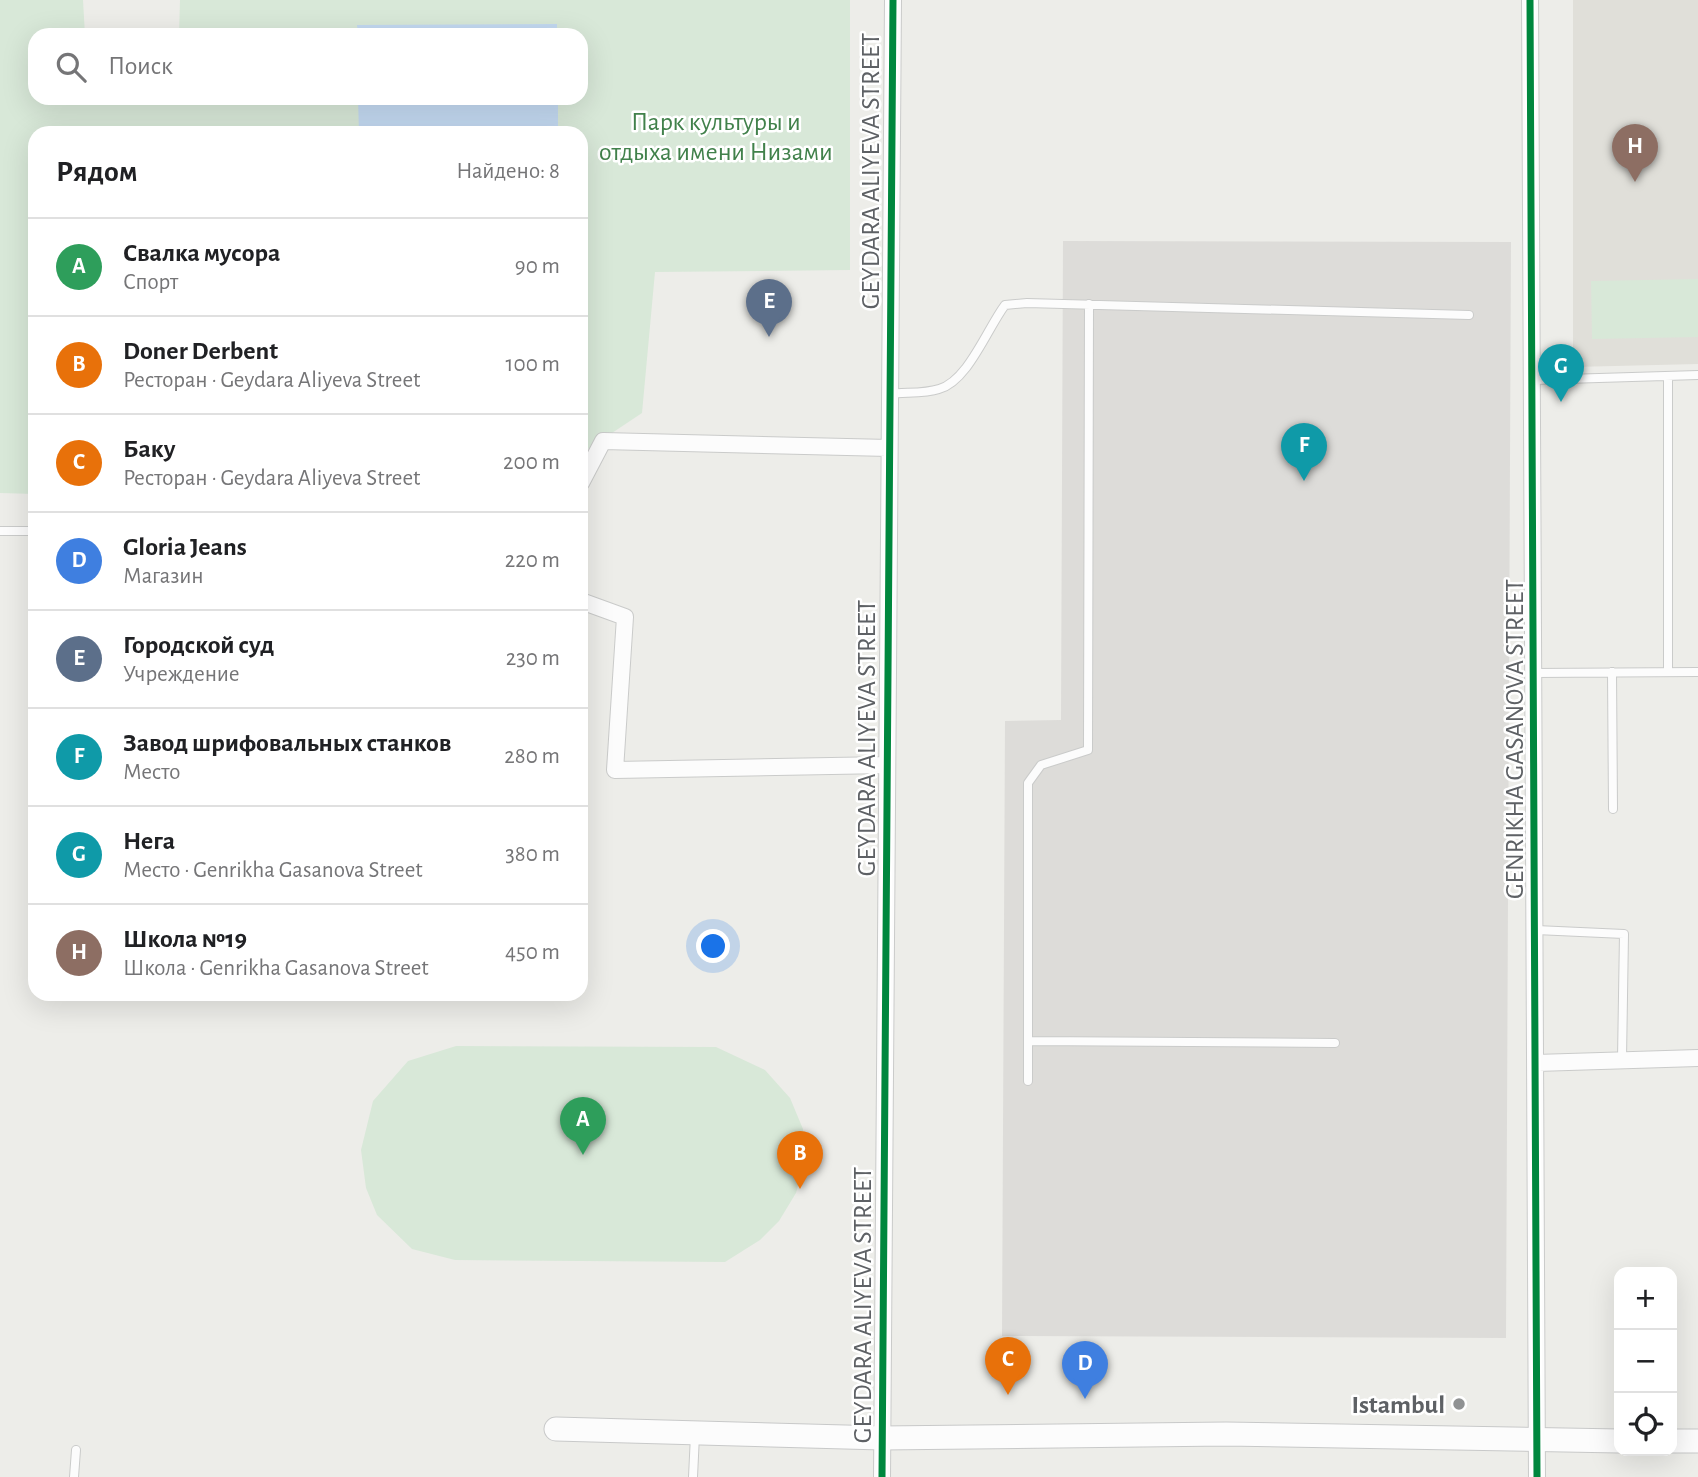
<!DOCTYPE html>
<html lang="ru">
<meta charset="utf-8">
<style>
:root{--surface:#fff;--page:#f2f2f2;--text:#202124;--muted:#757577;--line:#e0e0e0;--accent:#909293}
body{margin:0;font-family:"Alegreya Sans",sans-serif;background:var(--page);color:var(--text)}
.controls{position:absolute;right:21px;bottom:21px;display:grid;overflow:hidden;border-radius:14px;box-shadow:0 7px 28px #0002}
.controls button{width:63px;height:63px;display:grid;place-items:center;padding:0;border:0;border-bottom:2px solid var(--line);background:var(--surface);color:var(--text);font:35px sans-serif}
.you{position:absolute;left:714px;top:947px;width:24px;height:24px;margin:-18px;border:5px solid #fff;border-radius:50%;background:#1a73e8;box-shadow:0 0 0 10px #1a73e833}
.badge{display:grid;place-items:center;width:46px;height:46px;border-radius:50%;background:var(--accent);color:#fff;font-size:23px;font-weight:700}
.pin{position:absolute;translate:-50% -58px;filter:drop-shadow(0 2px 4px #0008)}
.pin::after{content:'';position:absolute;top:37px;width:24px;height:21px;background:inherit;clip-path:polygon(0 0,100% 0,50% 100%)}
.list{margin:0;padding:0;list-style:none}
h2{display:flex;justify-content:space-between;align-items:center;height:91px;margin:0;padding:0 28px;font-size:30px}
h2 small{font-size:23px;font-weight:400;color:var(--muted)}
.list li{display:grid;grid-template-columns:46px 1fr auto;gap:21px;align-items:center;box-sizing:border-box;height:98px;padding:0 28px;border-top:2px solid var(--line)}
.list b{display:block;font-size:26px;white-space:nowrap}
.list p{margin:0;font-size:23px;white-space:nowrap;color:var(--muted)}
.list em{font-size:23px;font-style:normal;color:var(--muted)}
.icon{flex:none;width:38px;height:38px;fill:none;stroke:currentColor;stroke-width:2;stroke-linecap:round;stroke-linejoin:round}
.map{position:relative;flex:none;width:1698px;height:1477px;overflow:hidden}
.search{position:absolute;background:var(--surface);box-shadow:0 7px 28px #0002;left:28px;top:28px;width:560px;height:77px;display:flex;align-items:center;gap:18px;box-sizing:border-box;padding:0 24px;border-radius:21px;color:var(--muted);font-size:26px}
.panel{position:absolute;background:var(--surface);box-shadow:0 7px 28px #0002;left:28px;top:126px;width:560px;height:875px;border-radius:21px}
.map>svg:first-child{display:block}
.industrial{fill:#dddcd9}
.education{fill:#e0dfd9}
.green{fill:#d8e8d8}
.water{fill:#c3d9f1}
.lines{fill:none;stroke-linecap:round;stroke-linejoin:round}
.lane-casing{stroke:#cacbca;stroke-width:10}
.street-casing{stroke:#cacbca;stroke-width:18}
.secondary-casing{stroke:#c8c9c9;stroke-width:25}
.lane{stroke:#fcfcfc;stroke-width:8}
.street{stroke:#fcfcfc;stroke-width:16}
.secondary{stroke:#fcfcfc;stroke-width:23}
.cycleway-casing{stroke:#fff;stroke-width:11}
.cycleway{stroke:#00873e;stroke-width:7}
.poi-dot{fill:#909293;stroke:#fff;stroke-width:2.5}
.labels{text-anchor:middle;stroke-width:5;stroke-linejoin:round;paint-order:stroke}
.park-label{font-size:26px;fill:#41814b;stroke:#fff}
.street-label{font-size:26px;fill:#5e6165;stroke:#fff}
.poi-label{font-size:26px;font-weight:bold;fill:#5e6165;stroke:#fff;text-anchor:end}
</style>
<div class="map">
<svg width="1698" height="1477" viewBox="0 0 1698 1477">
<rect width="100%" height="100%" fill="#edede9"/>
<path class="industrial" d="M1063 241 1511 242 1506 1338 1002 1336 1005 721 1061 720Z"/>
<path class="education" d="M1573 0H1698V364L1573 367Z"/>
<path class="green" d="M0 0H83L85 35H35V98H581V35H179L180 0H850V270L655 272 642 413 588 449 581 459V133H35V494L0 493Z
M1698 279V337L1592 339 1591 281Z
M456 1046 716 1047 765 1070 790 1098 803 1129 804 1161 796 1193 779 1221 760 1240 725 1262 455 1260 412 1249 377 1215 366 1188 361 1150 373 1101 408 1061Z"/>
<path class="water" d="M557 24V35H358L357 25Z
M358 98H558V133H359Z"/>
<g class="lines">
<defs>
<path id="lane" d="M1533 380 1698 375
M890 394C905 392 924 394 939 389 968 381 987 329 1005 305L1027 303 1469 315
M0 531H35
M1612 672 1613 809
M1668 672V376
M1534 673 1698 672
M1536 930 1624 934 1622 1059
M1028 1041 1335 1043
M1028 1081V783L1041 765 1088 750 1089 304
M74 1477 76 1450
M693 1477 695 1435"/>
<path id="street" d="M1530 0 1537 1477
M581 483 603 441 889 448
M581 601 625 617 615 770 887 765
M1536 1063 1698 1058
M882 1477 893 0"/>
<path id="secondary" d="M556 1429 882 1438 1226 1434 1619 1441
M1672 1441H1698"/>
</defs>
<use href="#lane" class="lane-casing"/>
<use href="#street" class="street-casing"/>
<use href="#secondary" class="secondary-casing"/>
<use href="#lane" class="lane"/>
<use href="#street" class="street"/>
<use href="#secondary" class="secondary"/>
<defs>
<path id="cycleway" d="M1530 0 1537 1477
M882 1477 893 0"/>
</defs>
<use href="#cycleway" class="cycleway-casing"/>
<use href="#cycleway" class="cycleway"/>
</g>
<circle class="poi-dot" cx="1459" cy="1404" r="7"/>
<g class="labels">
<g class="park-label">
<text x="716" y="130">Парк культуры и<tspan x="716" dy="30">отдыха имени Низами</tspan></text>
</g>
<g class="street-label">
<text transform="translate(870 171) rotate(-90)" y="9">GEYDARA ALIYEVA STREET</text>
<text transform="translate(866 738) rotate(-90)" y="9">GEYDARA ALIYEVA STREET</text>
<text transform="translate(1514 739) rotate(-90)" y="9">GENRIKHA GASANOVA STREET</text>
<text transform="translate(862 1305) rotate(-90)" y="9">GEYDARA ALIYEVA STREET</text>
</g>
<g class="poi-label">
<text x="1445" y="1413">Istambul</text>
</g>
</g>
</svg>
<div class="controls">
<button>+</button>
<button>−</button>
<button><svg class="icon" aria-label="locate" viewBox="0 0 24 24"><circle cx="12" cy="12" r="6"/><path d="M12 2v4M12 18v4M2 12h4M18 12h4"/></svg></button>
</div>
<div class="you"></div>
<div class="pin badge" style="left:583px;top:1155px;background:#2e9e5b">A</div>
<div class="pin badge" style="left:800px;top:1189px;background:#e8710a">B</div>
<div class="pin badge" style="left:1008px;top:1395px;background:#e8710a">C</div>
<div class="pin badge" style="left:1085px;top:1399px;background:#3f7fe0">D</div>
<div class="pin badge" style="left:769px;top:337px;background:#5c6f8a">E</div>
<div class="pin badge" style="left:1304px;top:481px;background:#0f9aa8">F</div>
<div class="pin badge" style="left:1561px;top:402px;background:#0f9aa8">G</div>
<div class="pin badge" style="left:1635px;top:182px;background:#8d6e63">H</div>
<div class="search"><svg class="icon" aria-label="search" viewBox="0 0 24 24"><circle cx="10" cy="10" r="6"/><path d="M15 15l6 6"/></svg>Поиск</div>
<section class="panel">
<h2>Рядом<small>Найдено: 8</small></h2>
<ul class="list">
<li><span class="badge" style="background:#2e9e5b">A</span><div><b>Свалка мусора</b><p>Спорт</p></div><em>90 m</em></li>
<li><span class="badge" style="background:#e8710a">B</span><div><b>Doner Derbent</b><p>Ресторан · Geydara Aliyeva Street</p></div><em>100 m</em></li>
<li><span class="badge" style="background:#e8710a">C</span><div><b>Баку</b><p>Ресторан · Geydara Aliyeva Street</p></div><em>200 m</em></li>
<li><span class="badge" style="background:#3f7fe0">D</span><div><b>Gloria Jeans</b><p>Магазин</p></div><em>220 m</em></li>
<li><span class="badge" style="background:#5c6f8a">E</span><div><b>Городской суд</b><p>Учреждение</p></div><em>230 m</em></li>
<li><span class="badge" style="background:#0f9aa8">F</span><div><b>Завод шрифовальных станков</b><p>Место</p></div><em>280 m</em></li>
<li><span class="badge" style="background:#0f9aa8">G</span><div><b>Нега</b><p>Место · Genrikha Gasanova Street</p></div><em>380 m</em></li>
<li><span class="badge" style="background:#8d6e63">H</span><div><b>Школа №19</b><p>Школа · Genrikha Gasanova Street</p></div><em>450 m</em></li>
</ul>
</section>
</div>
